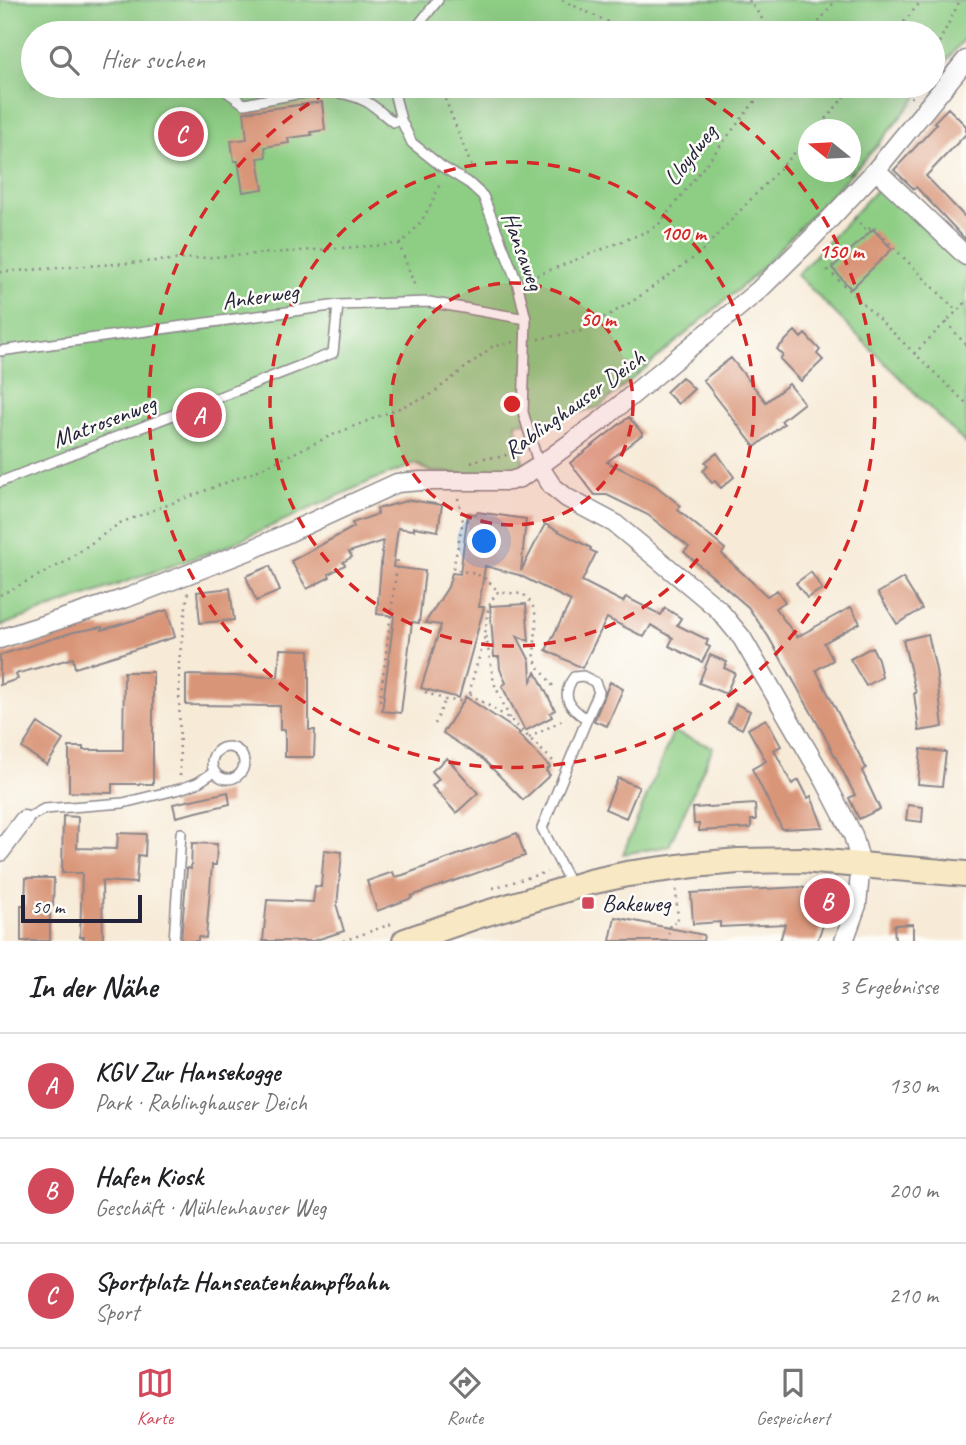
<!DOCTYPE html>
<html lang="de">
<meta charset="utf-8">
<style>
:root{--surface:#fff;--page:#f6f6f6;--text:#202124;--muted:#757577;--line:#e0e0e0;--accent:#d1495b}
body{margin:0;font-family:Caveat,sans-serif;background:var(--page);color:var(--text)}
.compass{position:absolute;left:798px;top:119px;width:63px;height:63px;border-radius:50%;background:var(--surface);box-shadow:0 7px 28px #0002;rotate:288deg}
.scale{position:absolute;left:21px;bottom:18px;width:121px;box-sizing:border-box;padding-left:7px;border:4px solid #22223b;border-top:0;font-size:19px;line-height:24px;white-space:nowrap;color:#22223b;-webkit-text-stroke:5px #fdfcf7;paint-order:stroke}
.you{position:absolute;left:485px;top:542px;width:24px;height:24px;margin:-18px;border:5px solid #fff;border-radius:50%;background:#1a73e8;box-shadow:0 0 0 10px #1a73e833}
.badge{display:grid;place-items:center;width:46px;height:46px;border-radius:50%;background:var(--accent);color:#fff;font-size:23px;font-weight:700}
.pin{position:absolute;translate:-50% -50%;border:4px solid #fff;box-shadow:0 2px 7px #0006}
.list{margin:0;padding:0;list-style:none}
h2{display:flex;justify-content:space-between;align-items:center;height:91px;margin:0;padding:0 28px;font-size:30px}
h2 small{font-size:23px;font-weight:400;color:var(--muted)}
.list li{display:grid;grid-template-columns:46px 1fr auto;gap:21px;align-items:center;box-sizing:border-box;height:105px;padding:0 28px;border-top:2px solid var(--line)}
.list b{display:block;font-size:26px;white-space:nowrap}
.list p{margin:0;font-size:23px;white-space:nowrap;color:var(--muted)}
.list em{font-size:23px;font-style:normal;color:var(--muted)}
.icon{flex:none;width:38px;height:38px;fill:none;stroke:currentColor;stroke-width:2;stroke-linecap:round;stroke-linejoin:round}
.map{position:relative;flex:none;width:966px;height:941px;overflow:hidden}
.search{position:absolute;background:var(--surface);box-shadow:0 7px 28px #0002;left:21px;right:21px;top:21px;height:77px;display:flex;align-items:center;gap:18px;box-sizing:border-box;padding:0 24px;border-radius:38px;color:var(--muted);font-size:26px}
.sheet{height:406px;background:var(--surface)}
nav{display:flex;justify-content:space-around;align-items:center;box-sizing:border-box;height:98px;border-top:2px solid var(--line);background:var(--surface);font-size:19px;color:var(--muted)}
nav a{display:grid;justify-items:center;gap:4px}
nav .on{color:var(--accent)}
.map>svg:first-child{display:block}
.green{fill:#8dcd84;stroke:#587860;stroke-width:2;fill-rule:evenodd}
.building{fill:#d99578}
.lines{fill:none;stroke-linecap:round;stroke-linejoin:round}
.lane-casing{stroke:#8c868a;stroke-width:12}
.street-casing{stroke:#8c868a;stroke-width:21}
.secondary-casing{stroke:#8c868a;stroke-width:28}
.path{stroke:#8c868a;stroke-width:2.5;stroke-dasharray:2 5;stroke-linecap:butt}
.lane{stroke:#fff;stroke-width:9}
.street{stroke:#fff;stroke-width:18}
.secondary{stroke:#f8e8c3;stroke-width:24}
.ring{fill:none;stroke:#d62828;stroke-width:3.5;stroke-dasharray:12 9}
.poi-dot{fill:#d1495b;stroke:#fdfcf7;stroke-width:2.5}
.labels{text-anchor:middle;stroke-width:5;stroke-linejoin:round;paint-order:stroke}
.street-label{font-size:24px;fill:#22223b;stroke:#fdfcf7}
.poi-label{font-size:24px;fill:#22223b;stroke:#fdfcf7;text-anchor:start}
.centre{fill:#d62828;stroke:#fdfcf7;stroke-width:3.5}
.ring-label{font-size:21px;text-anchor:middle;font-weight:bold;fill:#d62828;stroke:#fdfcf7;stroke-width:5;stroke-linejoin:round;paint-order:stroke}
</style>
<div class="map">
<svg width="966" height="941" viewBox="0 0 966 941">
<rect width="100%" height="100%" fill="#fdfcf7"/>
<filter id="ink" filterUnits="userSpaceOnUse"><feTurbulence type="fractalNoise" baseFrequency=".0143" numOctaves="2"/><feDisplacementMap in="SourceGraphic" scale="14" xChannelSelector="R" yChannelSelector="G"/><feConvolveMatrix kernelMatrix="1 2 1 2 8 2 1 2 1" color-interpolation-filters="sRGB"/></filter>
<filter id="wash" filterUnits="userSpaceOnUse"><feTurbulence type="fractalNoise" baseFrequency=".00686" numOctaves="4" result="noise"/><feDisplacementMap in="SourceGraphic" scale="28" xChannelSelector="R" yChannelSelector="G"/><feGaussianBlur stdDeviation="1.57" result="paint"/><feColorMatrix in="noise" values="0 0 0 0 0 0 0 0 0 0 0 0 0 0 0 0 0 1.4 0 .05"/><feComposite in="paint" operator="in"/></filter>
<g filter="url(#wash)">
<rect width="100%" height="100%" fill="#f7ebd8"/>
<path class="green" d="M0 0H966V37L933 77V33H33V86H926L876 147 755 275 599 407 552 420 516 423 524 466 503 475 464 474 431 472 416 464 373 480 225 547 0 626ZM808 130H850V172H808Z
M880 186 966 267V444L797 275Z
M673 732 713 747 669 846 623 854Z"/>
<g id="blocks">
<path class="building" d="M322 102 325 130 311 132 312 135 288 138 289 143 265 147 266 157 258 158 263 189 243 192 238 161H234L231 141 247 139 244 112Z
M948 108 966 126V134L926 176 966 218V240L916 187 914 189 894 170 937 124 934 122Z
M873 229 892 249 851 289 832 268Z
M795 331 801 338 805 334 820 350 817 354 823 360 801 381 780 359 783 355 777 349Z
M731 358 766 402 789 384 804 403 781 421 784 424 755 447 703 380Z
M682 377 694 389 678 404 666 392Z
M629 417 643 434 607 462 655 485 681 506 678 510 725 549 722 554 767 596 777 590 785 602 775 608 797 637 851 607 860 623 824 643 833 660 816 670 866 768 862 771 880 809 859 819 849 798 855 795 823 733 768 636 748 607 684 552 689 547 648 515 607 495H595L570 463Z
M717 453 734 477 721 488 715 481 712 483 703 471 708 466 705 462Z
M410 500 442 505 438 531 414 527V530L398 528 393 567 425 571 419 623 412 622 401 713 382 711 394 616 377 614 383 541 349 552 352 557 343 562 345 565 329 574 330 577 307 589 291 561 354 527 352 523 378 514 377 509Z
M477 512 526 519 521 571 545 524 591 548 590 550 596 553 582 581 623 602 626 597 661 615 665 608 681 618 677 625 708 640 706 645 710 647 702 662 669 646 673 638 651 625 644 637 607 618 582 668 546 650 571 601 519 575 485 566 479 607H484L459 698 421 688 441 625 425 623 448 587 452 573 460 574 468 513 476 514Z
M270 566 280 591 256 601 246 576Z
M811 572 822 589 807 598 796 583Z
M903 578 922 609 897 624 878 593Z
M230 588 234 620 200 623 197 592Z
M526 604 529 641 517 636 530 661 531 681 536 672 555 710 550 713 552 717 525 731 502 686 506 683 500 669 499 657H494L490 606Z
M167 610 175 637 75 668 73 658 16 674 18 679 0 685V655L74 632 102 627V630Z
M928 634 936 670 943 727 919 731 914 693H916L903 640Z
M872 647 878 659 882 677 866 686 850 659Z
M280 649 309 650V730H315L314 757H285V730H280V706L186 705V675L278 677Z
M710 655 727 662 724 668 735 673 726 694 699 683Z
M124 672H153V784H112V793L69 792V747H83V750H123Z
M610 682 623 689 607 726 594 721Z
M466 697 520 733 518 734 550 767 546 771 550 775 523 800 484 760 443 733Z
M736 704 750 711 742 729 728 722Z
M766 719 781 746 774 750 792 784 799 780 808 798 811 796 823 827 782 829 752 769 766 761 748 729Z
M38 723 63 740 47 765 22 748Z
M921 749 946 752 942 786 918 784Z
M447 758 478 793 456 813 432 786 439 779 432 771Z
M618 778 639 787 626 818 605 809Z
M228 792 230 804 176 817 173 804Z
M755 804 756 820H751V828L699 831V824H694L693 808Z
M908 805 923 807 922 822 906 820Z
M63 816 78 817 77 848 117 849 118 833 146 834 145 856 138 855 136 883 102 881 103 941H84V937H80L82 873H62Z
M517 833 525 856 411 896 412 898 377 911 367 881 393 872 395 877 403 875Z
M192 843 217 844 216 865H212L206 938 198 937V941H181L187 868 191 869Z
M324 850 342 852 337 907 344 931 313 941H263L267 900 313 902 315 886 321 887Z
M26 878H54L53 906 50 905V941H21V905H25Z
M801 887 833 899 817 941H780L785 924 720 927V922L693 924 691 893Z
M615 917 704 935 703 941H610Z
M913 924V941H895L894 925Z"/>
</g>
</g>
<g filter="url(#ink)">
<use href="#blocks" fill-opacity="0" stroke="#8c868a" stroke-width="2"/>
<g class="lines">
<defs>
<path id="lane" d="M412 33 438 0
M219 86 244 104C283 97 330 82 367 102 376 107 385 116 393 122L401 120
M395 86V96L401 120 412 143 441 166 470 184 483 196 517 282 526 319 523 412 539 466
M0 351 338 305 429 302 526 319
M0 482 333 353 338 305
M583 676 595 682 599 692 587 719C569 708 560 696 574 677Z
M212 763a16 16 0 1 1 32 0a16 16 0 1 1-32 0Z
M24 820 44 809 123 803 180 789 197 783 214 772
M572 887 542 828 587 719
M174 941 181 833"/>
<path id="street" d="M876 170 966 256
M539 466 552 486 567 498 614 523 693 588 718 609 742 638 825 781 853 835 861 864 857 905 844 941
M0 639 129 597 253 549 397 483 421 481H510L520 478 539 466 602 420 759 290 811 239 876 170 966 60
M0 852 24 820"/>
<path id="secondary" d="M405 941 477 916 590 882 627 874 694 865 738 861 802 860 966 874"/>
</defs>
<use href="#lane" class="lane-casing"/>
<use href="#street" class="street-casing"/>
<use href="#secondary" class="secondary-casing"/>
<path class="path" d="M562 0 631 33
M749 0 772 33
M810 33 836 0
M895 33 922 0
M933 55 960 0
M440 86 473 170
M740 86 759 95
M911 98 917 86
M817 130 853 86
M854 218 867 231 872 226 957 311
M399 244C421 228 431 206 441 181
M824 250 836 262 828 270 966 403
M0 272 399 244 416 289
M530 278 648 231 659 224 767 86
M946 322 966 345
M538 339 581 331 633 301 699 254 808 139
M914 354 966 302
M471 463 482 458 501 457 521 449
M458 498 463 521 453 569C475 574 484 573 498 592
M0 595 63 563 120 523 254 472 330 436 429 396 492 347 514 342
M486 636 494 683 510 719
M425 692 445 700 459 701 470 694C472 673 482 654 485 634 488 616 485 606 498 592L523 594C545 612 532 636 535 659 536 666 550 680 554 688
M470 694 510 719 556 764
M380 701 398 557
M435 724 445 700
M529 738 566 718
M180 776 179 662 188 591
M493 888 547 872
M343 941 394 923
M667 941 670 924 678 922 676 889"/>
<use href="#lane" class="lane"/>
<use href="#street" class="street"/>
<use href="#secondary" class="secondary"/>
</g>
</g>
<circle cx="512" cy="404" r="121" fill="#d62828" fill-opacity=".12"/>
<g class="ring">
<circle cx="512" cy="404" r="121"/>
<circle cx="512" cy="404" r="242"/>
<path d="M688 87A363 363 0 1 1 336 87"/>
</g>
<rect class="poi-dot" x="581" y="896" width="14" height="14" rx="3.5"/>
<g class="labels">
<g class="street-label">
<text transform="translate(690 155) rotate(-52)" y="8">Lloydweg</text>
<text transform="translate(523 251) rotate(70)" y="8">Hansaweg</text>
<text transform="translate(260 296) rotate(-8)" y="8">Ankerweg</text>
<text transform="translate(574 404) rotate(-36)" y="8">Rablinghauser Deich</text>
<text transform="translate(104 421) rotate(-21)" y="8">Matrosenweg</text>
</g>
<g class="poi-label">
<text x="602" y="911">Bakeweg</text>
</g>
</g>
<circle cx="512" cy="404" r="10" class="centre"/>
<g class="ring-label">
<text x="683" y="240">100 m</text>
<text x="841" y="258">150 m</text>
<text x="598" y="326">50 m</text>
</g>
</svg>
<svg class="compass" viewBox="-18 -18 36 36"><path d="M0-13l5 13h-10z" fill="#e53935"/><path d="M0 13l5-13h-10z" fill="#757577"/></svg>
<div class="scale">50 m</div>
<div class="you"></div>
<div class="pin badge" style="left:199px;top:415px">A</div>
<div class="pin badge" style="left:827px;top:901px">B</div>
<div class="pin badge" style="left:181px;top:134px">C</div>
<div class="search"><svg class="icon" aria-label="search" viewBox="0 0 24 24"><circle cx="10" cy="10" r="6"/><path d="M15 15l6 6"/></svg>Hier suchen</div>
</div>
<section class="sheet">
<h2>In der Nähe<small>3 Ergebnisse</small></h2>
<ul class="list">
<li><span class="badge">A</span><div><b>KGV Zur Hansekogge</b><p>Park · Rablinghauser Deich</p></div><em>130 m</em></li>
<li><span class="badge">B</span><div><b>Hafen Kiosk</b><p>Geschäft · Mühlenhauser Weg</p></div><em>200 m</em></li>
<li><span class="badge">C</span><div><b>Sportplatz Hanseatenkampfbahn</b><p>Sport</p></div><em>210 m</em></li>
</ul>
</section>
<nav>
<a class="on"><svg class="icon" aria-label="map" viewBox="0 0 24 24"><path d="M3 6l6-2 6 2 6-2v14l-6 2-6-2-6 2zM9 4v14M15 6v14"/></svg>Karte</a>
<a><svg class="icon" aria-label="directions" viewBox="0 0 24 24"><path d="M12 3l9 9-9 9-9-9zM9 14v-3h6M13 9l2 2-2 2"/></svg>Route</a>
<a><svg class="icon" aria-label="saved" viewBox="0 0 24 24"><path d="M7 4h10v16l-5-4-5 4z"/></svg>Gespeichert</a>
</nav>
